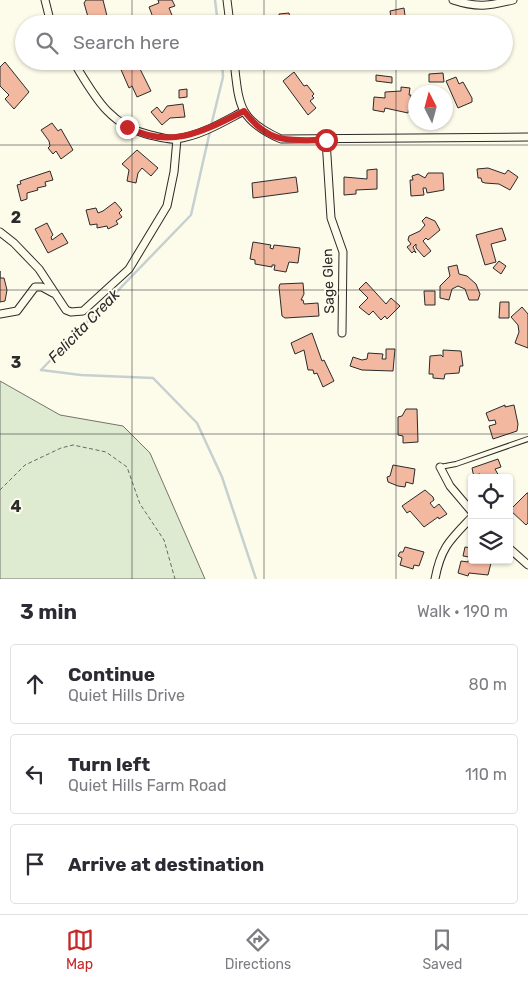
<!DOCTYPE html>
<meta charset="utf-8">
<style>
:root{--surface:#fff;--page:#f2f2f3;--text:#2b2b33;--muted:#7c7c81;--line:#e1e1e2;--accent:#c62828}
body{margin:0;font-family:Rubik,sans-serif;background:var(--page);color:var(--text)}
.controls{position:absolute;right:15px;bottom:15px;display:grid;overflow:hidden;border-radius:5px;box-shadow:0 1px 4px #0004}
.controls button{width:45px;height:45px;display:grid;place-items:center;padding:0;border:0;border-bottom:1px solid var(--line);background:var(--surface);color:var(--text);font:25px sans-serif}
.compass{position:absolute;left:408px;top:85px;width:45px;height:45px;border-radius:50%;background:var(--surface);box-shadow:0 1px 4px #0004;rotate:354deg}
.stop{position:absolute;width:15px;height:15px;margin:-11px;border:4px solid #c62828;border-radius:50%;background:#fff}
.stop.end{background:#c62828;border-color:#fff;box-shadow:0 1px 5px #0008}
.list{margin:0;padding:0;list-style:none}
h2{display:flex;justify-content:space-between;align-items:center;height:65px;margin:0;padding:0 20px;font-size:21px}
h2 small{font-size:16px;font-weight:400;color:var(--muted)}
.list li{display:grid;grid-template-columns:32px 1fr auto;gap:15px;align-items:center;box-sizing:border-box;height:80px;margin:0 10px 10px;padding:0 10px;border:1px solid var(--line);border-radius:5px}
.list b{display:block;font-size:19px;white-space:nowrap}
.list p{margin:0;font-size:16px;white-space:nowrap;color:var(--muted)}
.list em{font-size:16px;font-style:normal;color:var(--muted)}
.icon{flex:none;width:28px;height:28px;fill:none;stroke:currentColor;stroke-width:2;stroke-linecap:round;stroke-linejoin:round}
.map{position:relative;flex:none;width:528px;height:579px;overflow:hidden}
.search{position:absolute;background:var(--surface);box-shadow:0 1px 4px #0004;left:15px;right:15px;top:15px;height:55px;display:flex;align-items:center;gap:12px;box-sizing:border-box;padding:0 18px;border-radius:28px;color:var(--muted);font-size:19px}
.sheet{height:335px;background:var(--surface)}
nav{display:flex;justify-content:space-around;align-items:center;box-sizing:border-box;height:70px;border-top:1px solid var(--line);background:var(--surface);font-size:14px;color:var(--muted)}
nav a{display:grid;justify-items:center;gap:2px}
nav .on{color:var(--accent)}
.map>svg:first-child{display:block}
.green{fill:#deebd1;stroke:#74746e}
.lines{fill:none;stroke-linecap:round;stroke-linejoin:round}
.stream{stroke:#c7d0d0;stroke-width:2.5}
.building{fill:#f2b8a0;stroke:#2b2b2b}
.service-casing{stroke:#2b2b2b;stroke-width:6}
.minor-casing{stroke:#2b2b2b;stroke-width:9}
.path{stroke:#6a6964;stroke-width:1;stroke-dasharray:4 2.5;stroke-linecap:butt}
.service{stroke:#fdfbea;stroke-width:4}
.minor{stroke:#fdfbea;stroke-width:7}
.route{stroke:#c62828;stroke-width:6}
.grid{fill:none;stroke:#2b2b2b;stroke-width:1;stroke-opacity:0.55}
.labels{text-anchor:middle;stroke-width:4;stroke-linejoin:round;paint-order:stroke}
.street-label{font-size:14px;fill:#2b2b2b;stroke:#fdfbea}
.water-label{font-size:15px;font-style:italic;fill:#2b2b2b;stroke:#fdfbea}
.grid-label{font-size:16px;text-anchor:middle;font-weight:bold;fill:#2b2b2b;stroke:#fdfbea;stroke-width:4;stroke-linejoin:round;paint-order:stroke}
</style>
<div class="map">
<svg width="528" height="579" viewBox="0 0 528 579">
<rect width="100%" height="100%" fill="#fdfbea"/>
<path class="green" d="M0 381 60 415 123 426 150 453 205 579H0Z"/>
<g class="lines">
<path class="stream" d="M215 0 218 24
M211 126 223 77 222 61
M210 131 191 215 41 370 81 375 153 378 197 423 222 477 256 579"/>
</g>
<path class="building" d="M86 0H103L108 20 102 22 103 24H90L84 3Z
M158 0H172L175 6 169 8 174 20 166 23 163 16 154 20 149 7 159 3Z
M404 8 406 23 392 24 390 11Z
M289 13 291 22 294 24H275L274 21H280L279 14Z
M129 61H136L151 91 137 97 132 86 129 88 119 65Z
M5 62 29 92 14 109 5 99 9 95 0 86V67Z
M294 72 304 86 307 85 314 94 312 96 314 98 310 101 316 108 308 115 283 81Z
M443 73 444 82H429V74Z
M376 75 392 77V83L376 81Z
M456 77 459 84 463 82 472 98V102L458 108 446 81Z
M401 87 410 88 409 95H411L408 113 385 108 384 112 373 110 374 97 385 98V92L401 91Z
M187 89V97L179 98V90Z
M183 104 185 117 170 118 162 125 151 112 157 107 162 113 167 106Z
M52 123 58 131 61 129 73 150 61 159 56 151 53 154 48 148 50 146 49 141 41 130Z
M137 150 158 168 151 176 142 168 138 173 136 183 127 181 129 170 122 164Z
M488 168 505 174 508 170 518 177 510 190 499 184 485 183 482 182 481 178H478L477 169Z
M377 169V189L356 190V194L344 195V177L367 179V170Z
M50 171 53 180 45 182 46 186 37 188 38 190 27 193V199L21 201 17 185 21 184 20 181Z
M428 173H443L444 190 427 193 426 188H423L424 195 411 196 410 180H413L412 176 418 174 425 178Z
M296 177 298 192 253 198 252 183Z
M115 202 122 210 119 213 122 217 116 221 118 224 108 229 107 226 97 228V224L90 225 86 210 96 208 98 213 103 211Z
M426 217 435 221 440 230 428 240 426 238 423 241 431 251 424 257 416 248V244L413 247 416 253 414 251 412 253 407 247 411 244 408 240 409 236 420 231 425 225 422 221Z
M47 223 53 235 51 237 52 240 62 233 68 243 48 253 35 229Z
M502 228 506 240 491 244 496 262 485 265 476 235Z
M253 242 271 245 270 248 273 249 274 245 300 248 298 263 289 262 286 272 274 270 275 265H272V267L255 264V260L250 259Z
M499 261 506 266 501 274 493 268Z
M457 265 459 274 467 276 476 284 480 294 478 300H469L465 289 458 286 452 289 449 300 440 298V286L450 276 448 267Z
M0 271V278H4L7 290 5 301 0 302Z
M366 282 386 304 391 298 400 306 387 319 385 316 381 320 373 311 369 315 359 307 368 298 359 289Z
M303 283 304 294 301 300H303L304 304 318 303 319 316 285 318 282 316 279 287 280 284Z
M424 291H435V305H425Z
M500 302H509V318H499Z
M522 307 528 314V348L515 343 519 332 518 325 511 317Z
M312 333 322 361 324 360 334 381 323 387 317 373 314 374 313 370H308L304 350 295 354 291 343Z
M386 349H395L393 371 362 370 350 366 353 357 362 360 367 359 368 353 383 354 382 359H386Z
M443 350 461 351 463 366H460L459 373 445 374 444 379 433 378V374H429L430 356 441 355 443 357Z
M505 405V407L514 405 518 424 517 431 493 439 489 426 496 424 495 420 489 421 486 413Z
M406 409H417L418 442 403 443V436L398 435V417L402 416Z
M498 459 501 467 495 469 500 478H481L480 474 474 475 473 473 472 468Z
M393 465 415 469 413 484 406 482 405 487 398 486 388 482 387 477 390 476Z
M425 490 433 497 434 500 430 503 434 508 439 504 447 514 439 519 438 517 424 527 410 511 407 513 402 506Z
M527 493H528V523L526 525 510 510Z
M405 547 424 552 419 566 414 565 413 569 400 565 402 558 398 556 400 552H403Z
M465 547 472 548V560H497L496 563 487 561 491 563 488 575 469 573 468 576 458 573 461 561 468 562 469 557 463 556Z"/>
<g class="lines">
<defs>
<path id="service" d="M440 467 456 464 528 439"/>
<path id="minor" d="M45 0 51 24
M227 0 230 24
M453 0C477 8 489 6 513 0
M73 61C94 95 108 125 150 135 159 137 167 140 176 139 200 136 223 122 244 111
M234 61C239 105 238 120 281 139L528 137
M326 140 331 218 343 252 342 333
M0 232 14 243 39 269 66 310 71 312 83 311 129 269 167 206 174 172 177 139
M0 314 17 311 35 287H42L53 293
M440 467 450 486 472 512
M509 548 528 565
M435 579C441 547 450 540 472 517"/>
</defs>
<use href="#service" class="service-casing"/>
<use href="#minor" class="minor-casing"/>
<path class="path" d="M0 490 25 465 61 448 73 445 106 452 127 467 140 504 164 540 175 579"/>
<use href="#service" class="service"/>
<use href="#minor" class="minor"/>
</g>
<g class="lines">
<path class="route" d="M127 127C171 150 204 131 244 111 269 144 287 140 326 140"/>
</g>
<path class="grid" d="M132 0V24M264 0V24M396 0V24M132 61V579M264 61V579M396 61V579M0 145H528M0 290H528M0 434H528"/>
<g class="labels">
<g class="street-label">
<text transform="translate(328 281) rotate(-92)" y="5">Sage Glen</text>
</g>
<g class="water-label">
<text transform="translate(84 326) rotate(-46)" y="5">Felicita Creak</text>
</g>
</g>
<g class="grid-label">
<text x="16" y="223">2</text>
<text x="16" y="368">3</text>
<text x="16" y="512">4</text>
</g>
</svg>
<div class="controls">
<button><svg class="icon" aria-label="locate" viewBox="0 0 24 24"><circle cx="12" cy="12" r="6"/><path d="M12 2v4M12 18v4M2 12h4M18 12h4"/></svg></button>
<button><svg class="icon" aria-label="layers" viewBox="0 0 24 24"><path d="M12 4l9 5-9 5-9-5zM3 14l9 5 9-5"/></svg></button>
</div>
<svg class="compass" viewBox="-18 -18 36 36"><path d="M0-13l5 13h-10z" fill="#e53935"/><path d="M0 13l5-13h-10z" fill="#7c7c81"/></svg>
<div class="stop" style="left:326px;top:140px"></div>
<div class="stop end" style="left:127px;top:127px"></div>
<div class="search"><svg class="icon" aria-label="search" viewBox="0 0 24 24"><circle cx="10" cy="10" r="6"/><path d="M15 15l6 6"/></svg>Search here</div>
</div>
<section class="sheet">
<h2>3 min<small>Walk · 190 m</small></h2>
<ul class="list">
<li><svg class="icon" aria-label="ahead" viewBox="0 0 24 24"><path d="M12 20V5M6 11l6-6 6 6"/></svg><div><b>Continue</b><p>Quiet Hills Drive</p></div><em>80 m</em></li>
<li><svg class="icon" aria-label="left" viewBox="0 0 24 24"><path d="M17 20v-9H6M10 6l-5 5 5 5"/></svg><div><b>Turn left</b><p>Quiet Hills Farm Road</p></div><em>110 m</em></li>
<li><svg class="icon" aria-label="arrive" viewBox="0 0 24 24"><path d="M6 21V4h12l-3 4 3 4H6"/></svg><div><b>Arrive at destination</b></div></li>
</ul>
</section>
<nav>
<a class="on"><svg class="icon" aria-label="map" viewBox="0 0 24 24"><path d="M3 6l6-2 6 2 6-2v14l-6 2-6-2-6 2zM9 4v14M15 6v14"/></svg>Map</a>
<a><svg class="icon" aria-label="directions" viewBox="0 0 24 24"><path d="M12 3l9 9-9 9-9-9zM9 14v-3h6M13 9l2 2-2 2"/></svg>Directions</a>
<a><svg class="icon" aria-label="saved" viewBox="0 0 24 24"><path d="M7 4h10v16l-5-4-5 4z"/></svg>Saved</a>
</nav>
